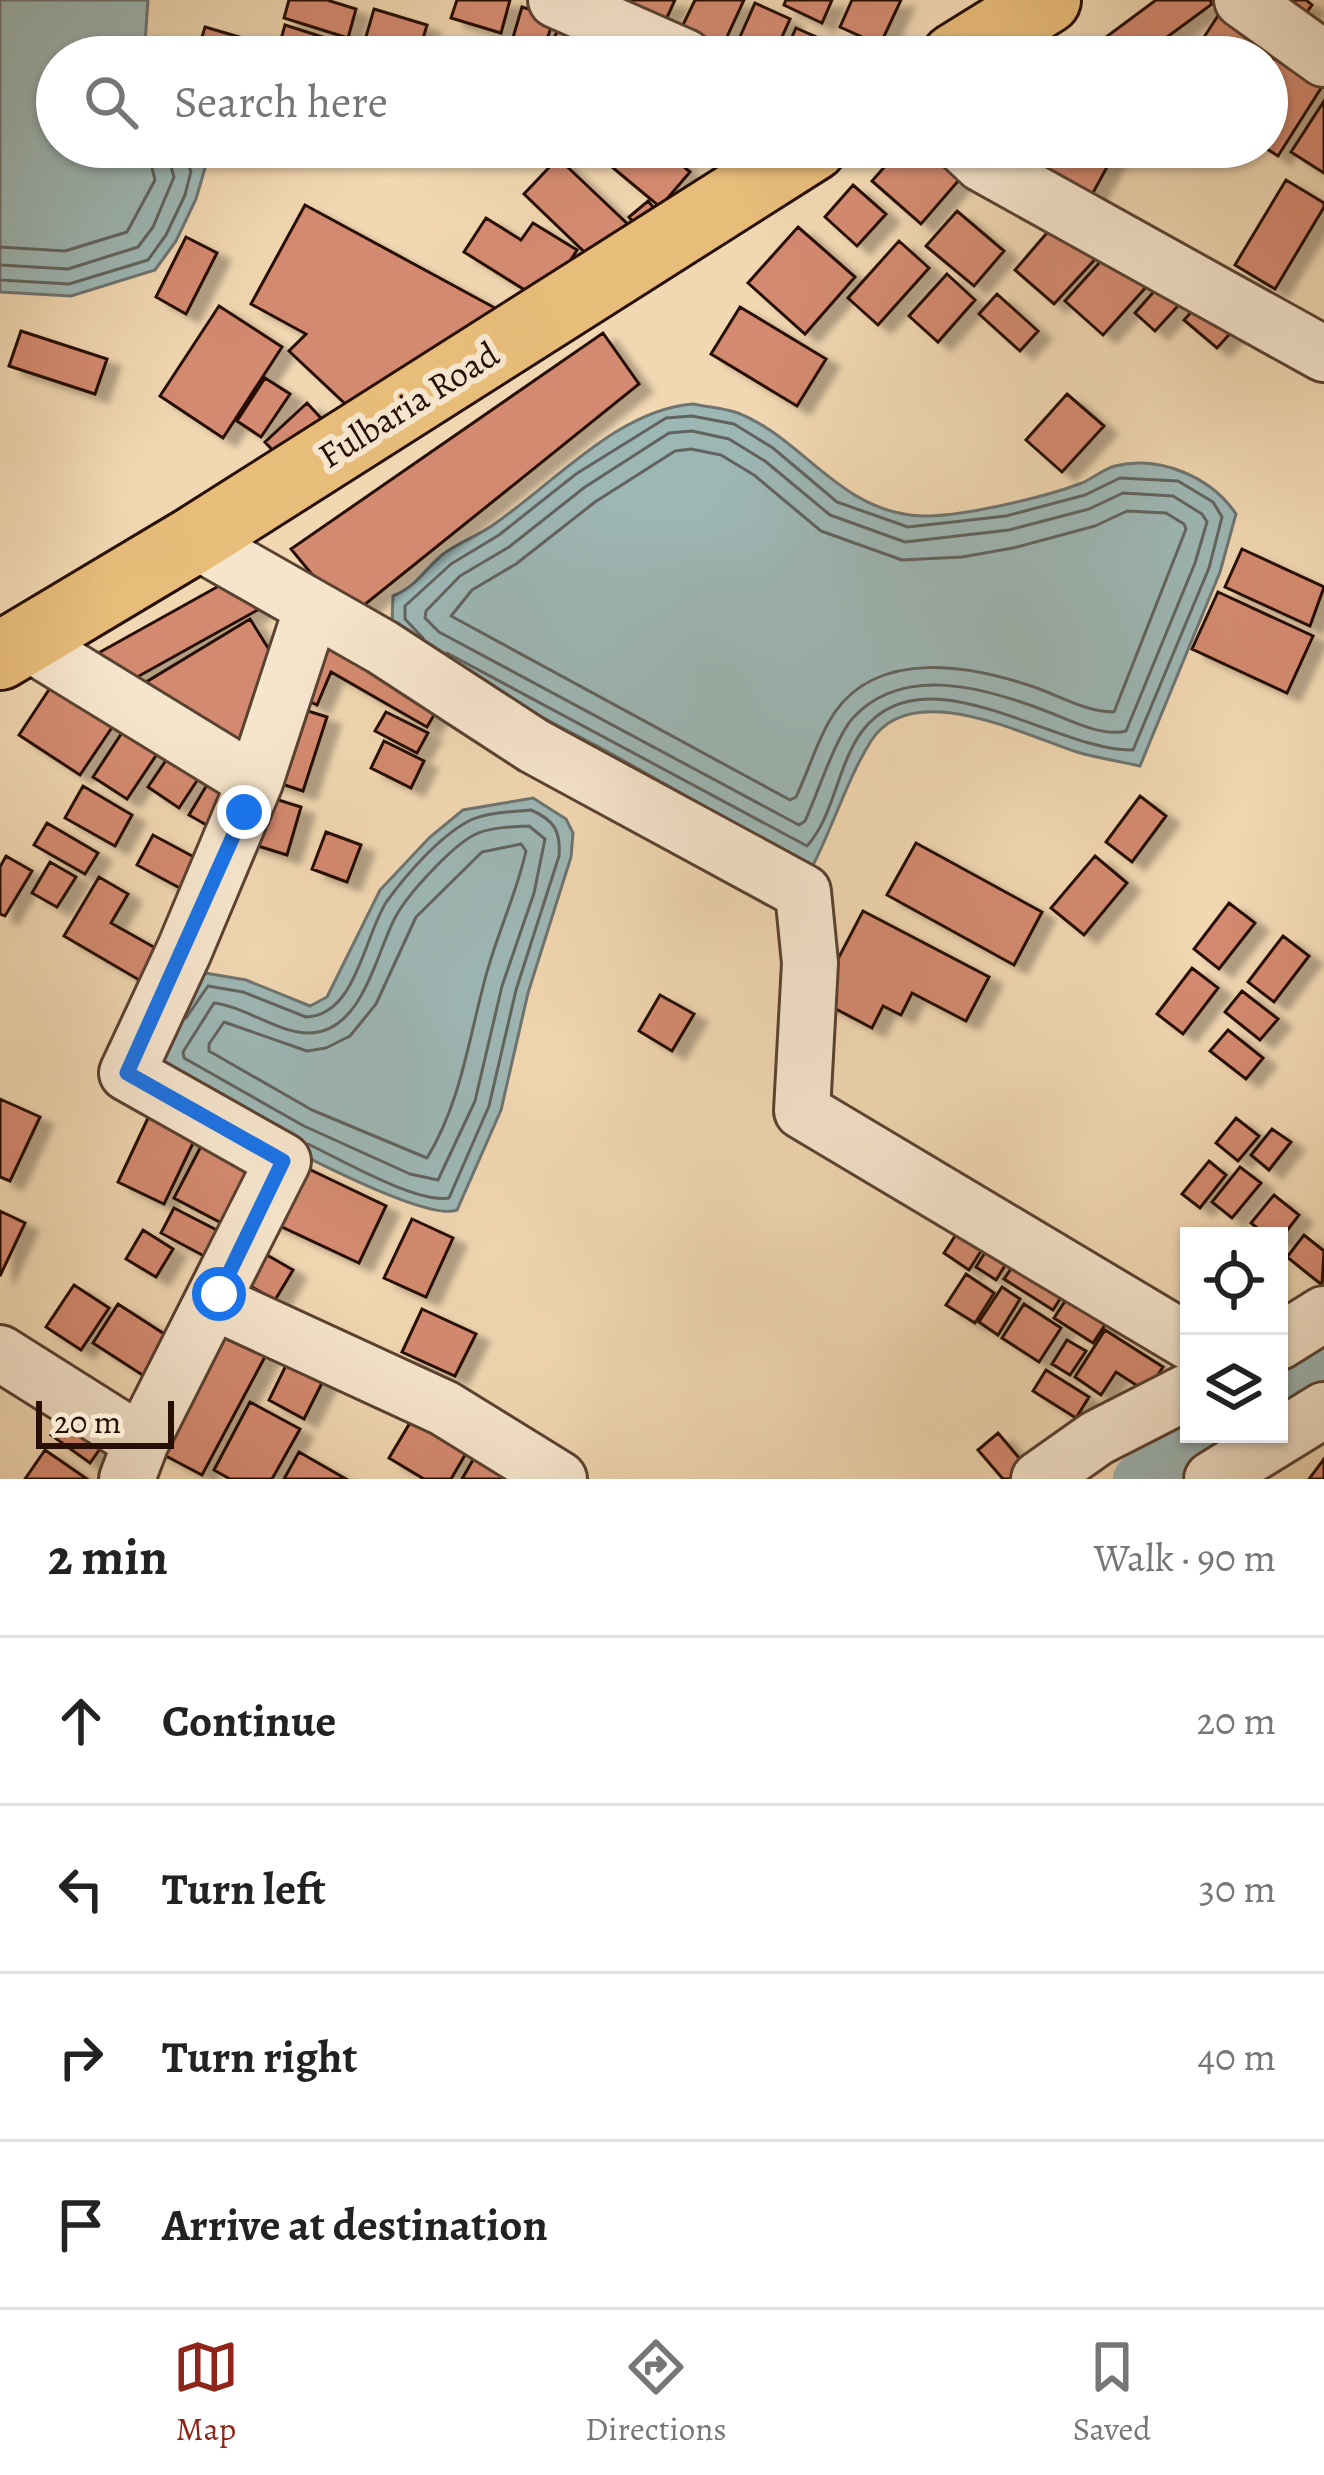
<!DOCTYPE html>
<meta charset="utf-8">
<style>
:root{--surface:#fff;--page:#f6f6f6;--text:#222;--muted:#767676;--line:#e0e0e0;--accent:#8f2418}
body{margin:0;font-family:Alegreya,serif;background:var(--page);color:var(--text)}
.controls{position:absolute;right:36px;bottom:36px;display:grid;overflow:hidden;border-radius:0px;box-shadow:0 3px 9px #0004}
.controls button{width:108px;height:108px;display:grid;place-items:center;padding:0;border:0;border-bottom:3px solid var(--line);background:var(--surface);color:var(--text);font:60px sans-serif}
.scale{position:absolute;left:36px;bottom:30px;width:138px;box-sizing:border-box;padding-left:12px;border:6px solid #270f06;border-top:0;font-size:33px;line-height:42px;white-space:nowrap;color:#270f06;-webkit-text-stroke:9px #f6e5cd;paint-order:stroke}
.stop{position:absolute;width:36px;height:36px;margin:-27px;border:9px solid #1a73e8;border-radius:50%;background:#fff}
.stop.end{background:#1a73e8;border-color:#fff;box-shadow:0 3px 12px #0008}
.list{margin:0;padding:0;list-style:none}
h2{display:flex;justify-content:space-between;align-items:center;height:156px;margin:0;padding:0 48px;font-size:51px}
h2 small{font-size:39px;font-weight:400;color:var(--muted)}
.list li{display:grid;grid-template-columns:78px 1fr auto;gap:36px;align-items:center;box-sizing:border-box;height:168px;padding:0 48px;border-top:3px solid var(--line)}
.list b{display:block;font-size:45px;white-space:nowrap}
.list em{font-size:39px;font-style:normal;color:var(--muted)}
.icon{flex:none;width:66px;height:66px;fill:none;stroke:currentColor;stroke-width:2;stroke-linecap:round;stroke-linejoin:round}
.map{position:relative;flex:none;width:1324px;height:1479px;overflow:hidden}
.search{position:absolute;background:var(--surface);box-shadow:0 3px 9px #0004;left:36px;right:36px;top:36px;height:132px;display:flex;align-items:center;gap:30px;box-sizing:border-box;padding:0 42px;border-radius:66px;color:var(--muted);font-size:45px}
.sheet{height:828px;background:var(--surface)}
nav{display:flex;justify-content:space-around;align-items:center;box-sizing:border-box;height:168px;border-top:3px solid var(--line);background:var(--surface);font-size:33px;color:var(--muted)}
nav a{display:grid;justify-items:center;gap:6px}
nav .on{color:var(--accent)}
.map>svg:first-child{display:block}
.water{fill:#9db7b5;stroke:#6e746f;stroke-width:3}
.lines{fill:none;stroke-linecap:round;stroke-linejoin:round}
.shore{stroke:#62635e;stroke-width:3}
.canal{stroke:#9db7b5;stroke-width:48}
.building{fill:#d48a6f;stroke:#270f06;stroke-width:3;filter:url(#shadow)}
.minor-casing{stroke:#5a4131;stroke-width:60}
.major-casing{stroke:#270f06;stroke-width:72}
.minor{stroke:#f6e5cd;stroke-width:54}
.major{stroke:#e8bc79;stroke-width:66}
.route{stroke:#1a73e8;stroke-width:15}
.labels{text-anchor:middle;stroke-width:12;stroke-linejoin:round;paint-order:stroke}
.street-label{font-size:36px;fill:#270f06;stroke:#f6e5cd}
</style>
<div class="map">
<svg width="1324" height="1479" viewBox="0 0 1324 1479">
<defs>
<filter id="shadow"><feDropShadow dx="13" dy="8" stdDeviation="3" flood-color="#0004"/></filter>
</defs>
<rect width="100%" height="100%" fill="#f1d7b2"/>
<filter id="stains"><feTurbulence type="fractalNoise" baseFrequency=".00167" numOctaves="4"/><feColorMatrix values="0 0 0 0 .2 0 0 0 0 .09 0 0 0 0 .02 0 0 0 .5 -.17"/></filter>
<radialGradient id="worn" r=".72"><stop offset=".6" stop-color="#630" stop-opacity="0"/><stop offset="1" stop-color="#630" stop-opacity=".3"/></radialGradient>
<path class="water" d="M0 0H148L144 57H57V147H189L205 168 196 199 176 241 155 270 71 296 0 292Z
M693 404C707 407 725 408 738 413 801 438 837 506 910 515 949 521 1045 497 1082 483 1093 478 1104 469 1115 466 1160 455 1211 477 1236 514L1220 572 1140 766C1119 761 1097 758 1077 752 1024 735 911 677 871 741 847 779 833 827 812 867L603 749 421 654 392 623 393 596C416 587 424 570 442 555 456 544 475 537 490 527 552 486 616 410 693 404Z
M533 798 566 819 573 833 571 857 528 993 501 1110 457 1210C416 1226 190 1094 143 1068L199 972 246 980 310 1006 327 997 380 890 430 837 463 810Z"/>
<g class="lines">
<path class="shore" d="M0 247 65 251 127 232 155 180 147 147
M0 265 68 269 138 247 153 227 174 177 165 147
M0 280 69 284 148 260 166 235 185 195 191 171 180 147
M692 431 729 439 765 461 830 515 905 542 1009 530 1089 509 1123 493 1173 496 1202 514 1207 522 1195 563 1126 731C1101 737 1069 720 1046 711 986 688 902 663 852 719 835 739 817 795 805 821L799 825 439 632 425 618 426 611 460 576 509 547 585 487 669 433Z
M691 449 721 455 754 475 821 531 902 560 962 557 1013 548 1095 526 1127 511 1166 513 1184 524 1186 529 1114 712C1086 712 1060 696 1034 687 972 666 880 648 835 712 818 737 809 770 796 797L790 800 451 616 472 590 516 564 595 502 675 451Z
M423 638 405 619V606L451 564 499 535 576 474 666 418 692 416 734 424 773 448 837 502 908 527 1006 516 1085 495 1120 478 1178 481 1213 502 1222 517 1209 568 1133 750C1057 752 926 649 863 730 837 764 835 815 807 846L447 653
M529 826 545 839 534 893 502 986 475 1101 438 1180 410 1174 304 1126 184 1058 183 1052 214 1003C247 1007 280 1035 312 1033 364 1029 376 952 396 916 408 894 451 847 474 835 489 827 512 827 529 826Z
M521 844 526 851C516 896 495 938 484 983 468 1043 460 1104 427 1158L312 1110 209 1051V1044L224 1022 307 1051 326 1048 350 1036 376 1004 416 917 482 852Z
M186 1018 208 986 243 992 306 1017C357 1015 364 935 387 901 406 875 438 838 467 822 484 812 511 812 531 810 554 820 561 831 559 856L516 990 489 1106 449 1198C415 1203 342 1160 308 1144"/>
<path class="canal" d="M1279 1384 1324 1354
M1137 1479 1204 1434"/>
</g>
<path class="building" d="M289 0H327L356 9 348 38 284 18Z
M457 0H510L501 33 451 18Z
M621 0H675L663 26Z
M695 0H744L720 52 679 33Z
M786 0H832L822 23 784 5Z
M852 0H901L880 45 840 27Z
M1156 0H1210L1212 4 1140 57H1108L1098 43Z
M1261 0H1306L1312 5 1296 27Z
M755 3 790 19 773 57H760L736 46Z
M522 7 554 17 542 57 509 51Z
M568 7 626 33 616 57H583L552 43Z
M1223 8 1274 40 1263 57H1191Z
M374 9 427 25 418 56 365 40Z
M285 25 348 45 345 57H276Z
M205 27 260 43 256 57H196Z
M796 28 846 50 843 57H783Z
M1071 44 1081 57H1053Z
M1276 55 1323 85 1278 156 1264 147H1267V70Z
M1324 101V173L1291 152Z
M629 147H661L690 172 660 207 612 167Z
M713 147H751L761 160 738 179Z
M902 147H922L959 180 921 224 872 181Z
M1047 147H1118L1089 200 1034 170Z
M558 158 636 232 601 268 524 194Z
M1286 180 1324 203V207L1275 289 1235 265Z
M853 185 886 214 857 246 825 217Z
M648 201 670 227 651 244 629 217Z
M305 205 508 315 355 413 289 351 306 334 251 304Z
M957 211 1004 251 974 286 926 246Z
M486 218 521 240 533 223 577 250 544 302 464 252Z
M1059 219 1099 255 1054 304 1015 270Z
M798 227 855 277 805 334 748 283Z
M186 237 217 253 186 314 156 297Z
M899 241 929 268 878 325 848 298Z
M1109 252 1147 286 1103 335 1065 301Z
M947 274 975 300 938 342 909 316Z
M1166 278 1187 296 1155 331 1135 313Z
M997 294 1038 331 1020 351 979 314Z
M1203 299 1236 327 1217 348 1184 320Z
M219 306 282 347 223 438 160 396Z
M740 307 826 359 797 406 711 354Z
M21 331 107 359 95 394 9 366Z
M603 333 639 384 348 618 291 549Z
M265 378 290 394 261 437 237 421Z
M1067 394 1104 426 1062 472 1026 440Z
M307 403 331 429 288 467 265 442Z
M1242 549 1324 587 1310 626 1225 587Z
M244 572 263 607 112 691 93 656Z
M1218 592 1313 636 1287 693 1192 649Z
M250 619 283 672 248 770 138 687Z
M316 630 442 701 427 727 331 672 317 705 289 691Z
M56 679 117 720 80 775 19 735Z
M286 704 327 717 303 791 261 777Z
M386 712 428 733 417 753 375 731Z
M127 725 161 748 127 799 93 777Z
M384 741 424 761 411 788 371 768Z
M175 747 206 767 179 808 148 787Z
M214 773 242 790 217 831 189 815Z
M83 786 132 815 115 846 65 818Z
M256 793 301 807 287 855 242 841Z
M1140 796 1166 816 1132 862 1106 842Z
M47 823 98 853 85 874 34 845Z
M326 832 361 845 347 882 312 869Z
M153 835 207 864 191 894 137 865Z
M916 843 1042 912 1014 965 887 895Z
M6 856 32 871 5 916 0 914V867Z
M1095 856 1127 883 1084 935 1051 908Z
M50 862 76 877 57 907 32 893Z
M99 877 128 894 111 923 159 950 141 981 64 936Z
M1229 903 1255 923 1219 969 1194 949Z
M863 911 989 977 966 1021 912 993 901 1015 883 1006 872 1028 817 999Z
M1283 936 1309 956 1274 1002 1248 982Z
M1192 968 1218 988 1183 1034 1157 1014Z
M1242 991 1278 1019 1260 1040 1225 1012Z
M660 995 694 1014 672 1051 639 1031Z
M1228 1030 1263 1058 1246 1079 1210 1051Z
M0 1099 40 1117 10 1181 0 1177Z
M148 1118 195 1139 164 1204 118 1182Z
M1236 1118 1259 1136 1238 1161 1216 1143Z
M1272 1129 1291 1142 1269 1170 1251 1155Z
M209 1131 266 1161 231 1228 174 1198Z
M292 1161 386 1206 359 1263 265 1219Z
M1209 1161 1226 1175 1200 1208 1182 1194Z
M1240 1167 1261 1183 1232 1218 1212 1202Z
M1274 1195 1299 1215 1279 1241V1236H1267L1251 1223Z
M174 1208 232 1238 219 1264 161 1233Z
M0 1211 25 1223 0 1276Z
M968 1216 993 1232 969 1270 944 1253Z
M412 1219 453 1238 426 1297 384 1278Z
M143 1230 173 1249 156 1277 126 1259Z
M996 1235 1016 1248 996 1280 976 1267Z
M1304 1235 1324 1251 1322 1285 1287 1257Z
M253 1247 293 1270 275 1300 236 1278Z
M1022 1253 1070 1283 1053 1310 1004 1279Z
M966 1274 994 1293 975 1323 946 1305Z
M74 1285 109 1308 81 1350 46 1327Z
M1075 1286 1114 1311 1093 1343 1054 1318Z
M1002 1287 1020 1299 998 1335 979 1322Z
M118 1304 169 1337 144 1376 93 1343Z
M1024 1304 1061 1328 1039 1362 1002 1338Z
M422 1309 476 1334 455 1376 402 1352Z
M212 1325 267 1353 202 1475 147 1446Z
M1105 1330 1163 1367 1147 1392 1116 1372 1101 1395 1075 1377Z
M1067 1340 1086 1351 1070 1375 1052 1364Z
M293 1351 329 1369 304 1419 269 1400Z
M1046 1370 1089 1397 1076 1418 1033 1391Z
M250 1402 300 1429 272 1479H230L214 1470Z
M70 1408 109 1436 90 1463 51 1435Z
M417 1411 472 1443 451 1479H424L389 1458Z
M998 1433 1026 1466 1009 1479H1003L978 1450Z
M481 1446 515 1479H462Z
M45 1450 87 1479H25Z
M299 1452 346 1479H284Z
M1324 1459V1479H1309Z"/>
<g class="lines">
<defs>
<path id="minor" d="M556 0 685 57
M1242 0 1324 59
M964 147 982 164 1324 354
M194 540 382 647 534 746 803 892 810 963 802 1111 1189 1342
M25 641 255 782 312 608
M214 1302 444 1408 559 1479
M1279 1342 1324 1314
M0 1353 141 1442
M127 1479 141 1442 283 1161 127 1073 184 951 255 782
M1039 1479 1097 1438 1189 1391
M1212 1479 1324 1410"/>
<path id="major" d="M955 57 1047 0
M0 656 194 540 813 147"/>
</defs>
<use href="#minor" class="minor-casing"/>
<use href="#major" class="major-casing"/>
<use href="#minor" class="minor"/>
<use href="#major" class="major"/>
</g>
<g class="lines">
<path class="route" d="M219 1294 283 1161 127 1073 244 812"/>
</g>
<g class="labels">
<g class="street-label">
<text transform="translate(408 404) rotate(-32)" y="13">Fulbaria Road</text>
</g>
</g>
<rect width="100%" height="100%" filter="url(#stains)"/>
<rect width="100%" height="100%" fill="url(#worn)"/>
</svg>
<div class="controls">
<button><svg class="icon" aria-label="locate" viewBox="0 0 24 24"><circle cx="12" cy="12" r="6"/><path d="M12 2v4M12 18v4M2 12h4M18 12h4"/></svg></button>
<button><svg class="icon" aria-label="layers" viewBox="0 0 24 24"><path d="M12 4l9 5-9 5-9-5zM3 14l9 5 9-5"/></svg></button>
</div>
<div class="scale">20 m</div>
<div class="stop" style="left:219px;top:1294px"></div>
<div class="stop end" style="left:244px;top:812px"></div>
<div class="search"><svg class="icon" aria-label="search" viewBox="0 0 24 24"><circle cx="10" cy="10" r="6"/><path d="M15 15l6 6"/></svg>Search here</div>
</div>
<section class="sheet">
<h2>2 min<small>Walk · 90 m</small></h2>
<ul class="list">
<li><svg class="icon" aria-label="ahead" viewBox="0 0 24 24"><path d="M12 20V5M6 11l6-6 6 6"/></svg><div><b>Continue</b></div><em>20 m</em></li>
<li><svg class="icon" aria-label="left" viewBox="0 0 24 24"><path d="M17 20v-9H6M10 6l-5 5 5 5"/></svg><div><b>Turn left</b></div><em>30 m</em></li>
<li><svg class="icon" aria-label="right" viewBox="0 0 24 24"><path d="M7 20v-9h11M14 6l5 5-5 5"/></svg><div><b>Turn right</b></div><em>40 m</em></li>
<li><svg class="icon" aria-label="arrive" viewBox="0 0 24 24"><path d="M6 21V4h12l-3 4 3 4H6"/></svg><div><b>Arrive at destination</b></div></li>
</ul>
</section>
<nav>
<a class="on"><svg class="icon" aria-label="map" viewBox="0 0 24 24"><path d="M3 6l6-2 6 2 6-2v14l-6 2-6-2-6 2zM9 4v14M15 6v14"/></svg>Map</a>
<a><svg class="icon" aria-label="directions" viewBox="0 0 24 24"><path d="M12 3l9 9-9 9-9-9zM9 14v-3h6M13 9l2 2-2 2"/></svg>Directions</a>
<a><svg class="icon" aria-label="saved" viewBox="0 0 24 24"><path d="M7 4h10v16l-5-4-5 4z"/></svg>Saved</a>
</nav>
